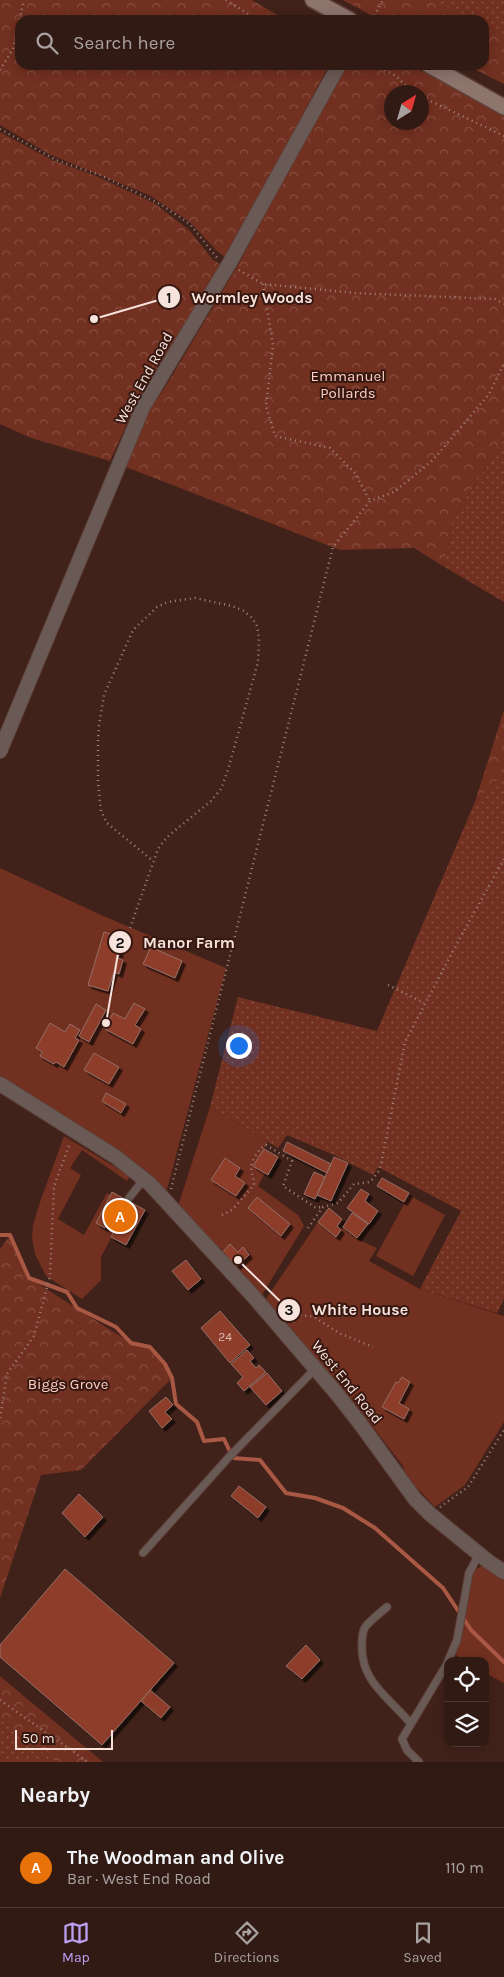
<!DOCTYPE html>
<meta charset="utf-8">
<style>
:root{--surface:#311a14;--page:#3d2722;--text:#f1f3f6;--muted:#a8a1a0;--line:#4c3834;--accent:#bca0f2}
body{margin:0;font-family:Karla,sans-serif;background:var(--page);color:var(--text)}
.controls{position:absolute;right:15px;bottom:15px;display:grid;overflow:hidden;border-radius:10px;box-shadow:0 2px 12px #0003}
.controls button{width:45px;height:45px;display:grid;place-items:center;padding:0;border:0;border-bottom:1px solid var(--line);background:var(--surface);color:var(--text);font:25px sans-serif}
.compass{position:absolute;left:384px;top:85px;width:45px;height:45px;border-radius:50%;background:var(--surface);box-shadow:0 2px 12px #0003;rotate:37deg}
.scale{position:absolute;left:15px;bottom:12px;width:98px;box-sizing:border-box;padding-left:5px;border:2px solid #f7e2dc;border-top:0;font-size:14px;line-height:18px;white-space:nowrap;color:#f7e2dc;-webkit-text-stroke:4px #361811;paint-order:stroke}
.you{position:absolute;left:238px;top:1045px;width:18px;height:18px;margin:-12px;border:4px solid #fff;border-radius:50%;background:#1a73e8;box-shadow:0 0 0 8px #1a73e833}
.badge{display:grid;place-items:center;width:32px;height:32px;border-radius:50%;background:var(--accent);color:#fff;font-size:16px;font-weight:700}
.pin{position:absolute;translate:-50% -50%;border:2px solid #fff;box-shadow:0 1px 5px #0006}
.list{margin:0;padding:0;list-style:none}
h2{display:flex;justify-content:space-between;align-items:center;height:65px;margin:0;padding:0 20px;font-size:21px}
h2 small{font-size:16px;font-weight:400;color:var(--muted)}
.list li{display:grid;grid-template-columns:32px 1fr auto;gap:15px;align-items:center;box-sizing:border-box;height:80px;padding:0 20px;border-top:1px solid var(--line)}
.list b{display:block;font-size:19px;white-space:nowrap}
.list p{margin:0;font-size:16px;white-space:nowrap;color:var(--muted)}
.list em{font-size:16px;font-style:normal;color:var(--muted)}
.icon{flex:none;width:28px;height:28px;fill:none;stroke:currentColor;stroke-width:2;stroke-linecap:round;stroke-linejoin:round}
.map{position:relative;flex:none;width:504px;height:1762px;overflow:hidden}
.search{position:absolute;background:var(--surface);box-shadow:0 2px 12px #0003;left:15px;right:15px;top:15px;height:55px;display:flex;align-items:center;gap:12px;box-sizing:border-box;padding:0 18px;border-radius:15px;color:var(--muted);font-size:19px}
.sheet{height:145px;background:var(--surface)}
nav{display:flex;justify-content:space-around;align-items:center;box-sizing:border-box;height:70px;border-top:1px solid var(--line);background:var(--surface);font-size:14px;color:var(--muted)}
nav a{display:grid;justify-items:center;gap:2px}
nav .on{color:var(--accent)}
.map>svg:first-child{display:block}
.grass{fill:url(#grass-dots)}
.forest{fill:url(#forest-crowns);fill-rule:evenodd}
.green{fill:#723020}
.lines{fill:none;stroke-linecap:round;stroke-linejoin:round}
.stream{stroke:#a95844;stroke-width:4}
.building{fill:#8d3e2b;stroke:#936e65;filter:url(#shadow)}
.lane-casing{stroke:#5e4139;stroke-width:9}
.street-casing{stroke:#5e4139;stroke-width:16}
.secondary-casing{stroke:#5e4139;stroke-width:18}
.path{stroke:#9f857e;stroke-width:2.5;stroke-dasharray:1 4;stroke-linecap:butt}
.lane{stroke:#6a5a56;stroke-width:7}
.street{stroke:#6a5a56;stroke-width:14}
.secondary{stroke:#8d746d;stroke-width:15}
.labels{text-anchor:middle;stroke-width:4;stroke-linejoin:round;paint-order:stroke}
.number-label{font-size:12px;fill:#dcb9b0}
.park-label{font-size:15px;fill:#fccdc1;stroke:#361811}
.street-label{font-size:15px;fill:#f7e2dc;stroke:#361811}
.leader{fill:none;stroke:#f7e2dc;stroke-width:2}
.callout-dot{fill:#f7e2dc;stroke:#361811;stroke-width:2}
.mark-label{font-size:15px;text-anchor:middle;font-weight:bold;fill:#111}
.callout-label{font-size:16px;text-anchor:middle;font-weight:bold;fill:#f7e2dc;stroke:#361811;stroke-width:4;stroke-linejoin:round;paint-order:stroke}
</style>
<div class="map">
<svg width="504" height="1762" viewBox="0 0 504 1762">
<defs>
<pattern id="grass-dots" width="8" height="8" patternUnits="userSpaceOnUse" patternTransform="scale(1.25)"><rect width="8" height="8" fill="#723020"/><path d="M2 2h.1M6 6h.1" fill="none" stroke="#874e40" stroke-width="1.8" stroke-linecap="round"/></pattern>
<pattern id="forest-crowns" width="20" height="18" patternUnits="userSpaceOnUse" patternTransform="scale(1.25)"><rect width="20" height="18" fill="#723020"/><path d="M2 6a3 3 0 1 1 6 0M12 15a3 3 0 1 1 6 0" fill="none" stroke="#874e40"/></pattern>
<filter id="shadow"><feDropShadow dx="3.5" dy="3.5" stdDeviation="0" flood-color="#0009"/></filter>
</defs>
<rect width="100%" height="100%" fill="#41221a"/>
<path class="grass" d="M431 0H504V34L484 25V20H474Z
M504 438V602L443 566 456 514Z
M504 774V1299L497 1313 420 1289 461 1211 378 1167 373 1175 334 1155 287 1135 278 1148 210 1107 238 997 377 1031 475 802Z
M0 1719 55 1762H0Z"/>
<path class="forest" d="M0 0H252L286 20H20V65H329L226 258 216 250 190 222 149 195 51 155 0 125Z
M343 0H432L474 20H380Z
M484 25 504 34V84L466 65H484Z
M345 65H407L504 107V438L456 514 443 566 414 548 340 550 126 467 149 411 169 381 238 265ZM392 92H422V122H392Z
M0 132 52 160 94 175 154 203 189 230 213 260 222 265 136 404 110 461 31 438 0 424Z
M504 710V774L475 802Z
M10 1235 29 1278 131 1343 150 1347 165 1364 172 1378 81 1470 41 1475 0 1598V1249Z
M0 1676 1 1677 103 1762H55L0 1719Z"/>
<path class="green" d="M0 868 101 915 226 968 166 1193 0 1079Z
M210 1107 268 1142 254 1166 265 1173 258 1186 298 1215 304 1226 260 1298 178 1206Z
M64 1136 130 1176 127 1181 82 1150 70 1168 81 1175 58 1219 84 1235 107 1193 111 1195 96 1223 105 1228 108 1223 116 1228 101 1257V1280L82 1299 46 1276 35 1254 32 1239 33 1225 39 1205Z
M409 1195 445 1215 413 1276 376 1256Z
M342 1219 344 1221 340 1226 357 1239 377 1248 369 1261 420 1289 504 1316V1422L465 1485 435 1507 405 1475 403 1466 353 1401 264 1302 318 1222 336 1237 341 1230 337 1226Z
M489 1562 504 1572V1683L485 1673V1661H465L453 1653 469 1573Z"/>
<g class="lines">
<path class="stream" d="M0 1235H10L29 1278 67 1292 77 1308 116 1327 131 1343 150 1347 165 1364 172 1378 176 1404 197 1422 204 1441 224 1439 233 1458 260 1460 286 1493 315 1498 343 1508 375 1528 443 1588 461 1615
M463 1618 471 1630 504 1662"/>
</g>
<path class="building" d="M104 932 123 938 118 958 123 960 119 974 114 972 108 991 88 985Z
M151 947 182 961 175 978 143 964Z
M134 1003 145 1009 135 1025 141 1029 133 1044 105 1029 113 1013 125 1019Z
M96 1004 106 1010 89 1042 79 1036Z
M50 1023 65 1032 70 1024 80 1030 75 1038 79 1040 64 1067 56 1062 54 1064 40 1056 42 1052 36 1048Z
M94 1053 119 1067 109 1084 84 1070Z
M106 1093 126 1104 121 1113 102 1101Z
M287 1142 331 1164 327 1173 283 1151Z
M264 1149 278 1157 268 1175 253 1166Z
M334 1157 348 1163 331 1201 317 1195Z
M225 1158 240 1168 235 1176 245 1183 236 1196 211 1180Z
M314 1172 325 1177 315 1199 304 1194Z
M382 1178 409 1193 404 1202 377 1186Z
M361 1189 369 1194 365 1201 378 1211 369 1224 347 1208Z
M112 1192 145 1210 126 1245 111 1237 116 1228 108 1223 105 1228 96 1223Z
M257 1197 290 1224 281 1236 248 1208Z
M329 1208 342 1219 337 1226 341 1230 336 1237 318 1222Z
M352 1213 368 1224 357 1238 343 1227Z
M230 1244 238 1252 243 1247 249 1255 237 1266 223 1252Z
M186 1260 201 1279 188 1290 172 1271Z
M220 1311 250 1345 230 1363 201 1328Z
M247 1350 254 1358 250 1361 256 1368 259 1365 266 1372 244 1391 237 1383 243 1377 231 1364Z
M267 1373 282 1391 266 1405 250 1387Z
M402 1377 410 1382 399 1403 409 1409 404 1419 382 1407 396 1382 398 1383Z
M166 1397 173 1405 165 1412 172 1419 162 1428 149 1411Z
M239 1486 266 1507 258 1518 231 1496Z
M79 1494 103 1517 85 1537 62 1513Z
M65 1569 174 1663 102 1745 0 1657V1645Z
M306 1645 320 1660 302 1679 286 1666Z
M150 1690 170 1707 161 1718 141 1701Z"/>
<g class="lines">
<defs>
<path id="lane" d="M129 1198 144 1179
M143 1553 229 1457 315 1369
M387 1607C380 1613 372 1619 366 1626 362 1631 362 1638 362 1644 360 1682 390 1698 411 1724
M448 1661 457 1640 469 1573 479 1554
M419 1762 407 1750 402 1739 448 1662"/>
<path id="street" d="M0 751 143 407 229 264 339 65
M0 1084 116 1157 150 1184 254 1297 337 1394 359 1422 415 1499 430 1514 489 1562 504 1572"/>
<path id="secondary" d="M313 0 350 20
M429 65 504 107"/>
</defs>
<use href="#lane" class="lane-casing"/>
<use href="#street" class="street-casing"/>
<use href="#secondary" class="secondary-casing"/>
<path class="path" d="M226 0 258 20
M372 20 383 0
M304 65 309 67 314 65
M376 65 396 76 412 92
M0 70 13 49 24 0
M422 97 504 136
M0 129 56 160 100 175 160 204 190 224 218 259
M239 270 263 284 355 293 495 299 504 304
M263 284 273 345 266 406 275 436 330 448 355 473 370 501
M130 928 158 849 167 837 211 801 221 789 228 770 258 662 259 639 257 626 252 618 244 611 232 606 195 598 168 602 157 607 133 630 104 695 99 725 98 740V783L101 811 107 823 153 861
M388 985 424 1003
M171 1189 333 547 370 501 394 492 433 460 489 394 504 363
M222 1215 232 1210 254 1185C254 1179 252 1174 251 1168 251 1161 259 1148 266 1145L292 1161 283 1186 316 1208 322 1207
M308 1228 323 1207 338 1203 354 1184 370 1182 379 1171 381 1164 405 1042 454 949 504 859
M293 1322 301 1315 314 1317 339 1333 373 1347
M0 1418 7 1374 34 1336 50 1276 54 1186 70 1143
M440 1507 468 1487 504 1430
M0 1700 88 1762"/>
<use href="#lane" class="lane"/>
<use href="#street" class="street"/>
<use href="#secondary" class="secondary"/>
</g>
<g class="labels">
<g class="number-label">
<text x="225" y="1341">24</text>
</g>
<g class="park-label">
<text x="348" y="381">Emmanuel<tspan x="348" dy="17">Pollards</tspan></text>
<text x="68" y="1389">Biggs Grove</text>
</g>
<g class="street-label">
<text transform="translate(144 378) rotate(-61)" y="5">West End Road</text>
<text transform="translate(347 1382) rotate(51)" y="5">West End Road</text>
</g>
</g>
<path class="leader" d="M94 319L169 297M106 1023L120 942M238 1260L289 1310"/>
<g class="callout-dot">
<circle cx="94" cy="319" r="5"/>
<circle cx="106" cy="1023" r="5"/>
<circle cx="238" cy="1260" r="5"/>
<circle cx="169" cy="297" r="12"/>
<circle cx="120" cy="942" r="12"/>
<circle cx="289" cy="1310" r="12"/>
</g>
<g class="mark-label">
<text x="169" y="303">1</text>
<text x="120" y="948">2</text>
<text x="289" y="1315">3</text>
</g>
<g class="callout-label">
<text x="252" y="303">Wormley Woods</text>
<text x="189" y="948">Manor Farm</text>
<text x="360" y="1315">White House</text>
</g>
</svg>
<div class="controls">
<button><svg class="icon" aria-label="locate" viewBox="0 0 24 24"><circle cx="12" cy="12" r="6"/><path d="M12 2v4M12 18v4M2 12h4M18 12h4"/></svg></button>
<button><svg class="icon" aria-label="layers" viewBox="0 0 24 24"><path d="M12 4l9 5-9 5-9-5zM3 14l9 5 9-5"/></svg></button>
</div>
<svg class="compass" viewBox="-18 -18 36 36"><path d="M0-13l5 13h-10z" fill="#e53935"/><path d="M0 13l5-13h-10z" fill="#a8a1a0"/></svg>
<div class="scale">50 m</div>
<div class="you"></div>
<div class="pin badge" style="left:120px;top:1216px;background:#e8710a">A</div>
<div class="search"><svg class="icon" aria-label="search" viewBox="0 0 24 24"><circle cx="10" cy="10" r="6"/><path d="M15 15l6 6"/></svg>Search here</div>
</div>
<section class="sheet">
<h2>Nearby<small></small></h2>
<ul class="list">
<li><span class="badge" style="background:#e8710a">A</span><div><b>The Woodman and Olive</b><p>Bar · West End Road</p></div><em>110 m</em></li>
</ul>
</section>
<nav>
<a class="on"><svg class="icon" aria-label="map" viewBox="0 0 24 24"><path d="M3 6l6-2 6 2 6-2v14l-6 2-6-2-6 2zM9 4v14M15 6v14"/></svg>Map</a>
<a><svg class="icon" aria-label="directions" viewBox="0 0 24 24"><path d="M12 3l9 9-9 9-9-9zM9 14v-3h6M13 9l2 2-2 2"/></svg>Directions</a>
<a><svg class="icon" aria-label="saved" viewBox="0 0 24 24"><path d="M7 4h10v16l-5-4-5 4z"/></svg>Saved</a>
</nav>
